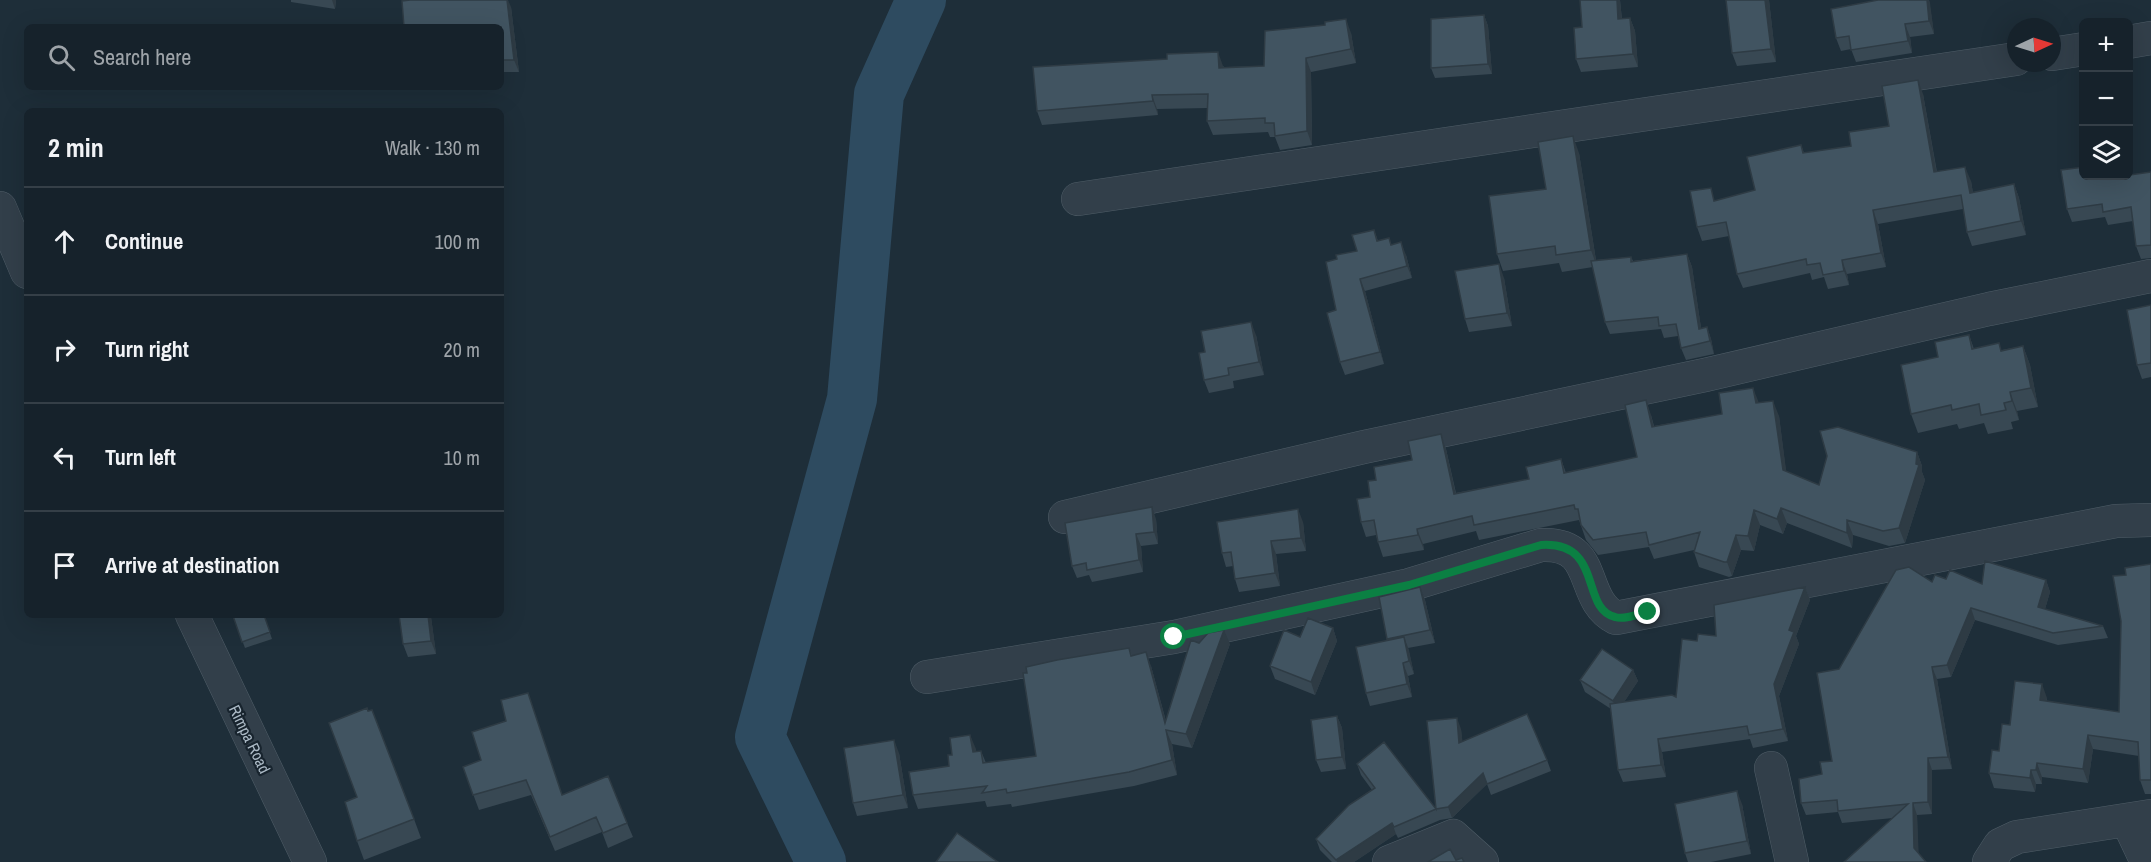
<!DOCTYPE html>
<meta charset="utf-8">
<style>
:root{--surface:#16222b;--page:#232f37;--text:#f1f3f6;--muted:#9ea4a9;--line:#353f47}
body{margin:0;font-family:"Archivo Narrow",sans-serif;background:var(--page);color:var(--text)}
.controls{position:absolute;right:18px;top:18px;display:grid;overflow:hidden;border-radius:9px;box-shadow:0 6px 24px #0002}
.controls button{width:54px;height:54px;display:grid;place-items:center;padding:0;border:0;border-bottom:2px solid var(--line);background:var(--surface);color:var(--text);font:30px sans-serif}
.compass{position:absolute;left:2007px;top:18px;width:54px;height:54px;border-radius:50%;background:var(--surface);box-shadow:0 6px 24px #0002;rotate:86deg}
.stop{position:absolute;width:18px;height:18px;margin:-14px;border:4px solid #0b8043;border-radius:50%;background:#fff}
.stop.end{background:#0b8043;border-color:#fff;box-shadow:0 2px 6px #0008}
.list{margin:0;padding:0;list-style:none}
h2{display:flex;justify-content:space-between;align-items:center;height:78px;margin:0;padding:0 24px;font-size:26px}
h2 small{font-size:20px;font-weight:400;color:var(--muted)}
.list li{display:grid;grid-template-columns:39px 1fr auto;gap:18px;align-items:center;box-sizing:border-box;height:108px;padding:0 24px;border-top:2px solid var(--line)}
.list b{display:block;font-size:22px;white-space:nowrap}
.list em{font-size:20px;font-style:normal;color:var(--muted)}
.icon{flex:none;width:33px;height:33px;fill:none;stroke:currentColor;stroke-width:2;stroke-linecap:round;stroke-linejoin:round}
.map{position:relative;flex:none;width:2151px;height:862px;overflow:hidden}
.search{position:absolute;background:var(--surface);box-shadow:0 6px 24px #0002;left:24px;top:24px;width:480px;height:66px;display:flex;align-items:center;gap:15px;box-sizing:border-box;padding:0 21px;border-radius:9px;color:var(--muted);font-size:22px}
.panel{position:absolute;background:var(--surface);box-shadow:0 6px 24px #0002;left:24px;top:108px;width:480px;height:510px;border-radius:9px}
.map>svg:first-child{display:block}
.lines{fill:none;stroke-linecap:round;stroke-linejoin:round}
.river{stroke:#2e4b60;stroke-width:50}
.minor-casing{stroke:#4f5d67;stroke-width:34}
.minor{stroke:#323f4a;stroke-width:33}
.wall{fill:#384853}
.shaded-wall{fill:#2e3b44}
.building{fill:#415461;stroke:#2e3b44;stroke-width:1.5}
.route{stroke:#0b8043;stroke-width:8}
.labels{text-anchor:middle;stroke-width:4.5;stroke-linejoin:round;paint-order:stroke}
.street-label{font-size:16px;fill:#acbac6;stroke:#18242e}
</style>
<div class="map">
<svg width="2151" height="862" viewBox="0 0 2151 862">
<rect width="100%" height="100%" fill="#1e2e39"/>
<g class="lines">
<path class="river" d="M821 862 760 737 852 399 879 94 921 0"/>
<defs>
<path id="minor" d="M2128 42 2151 38
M2052 54 2084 49
M1078 199 2016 59
M0 208 27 272
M1065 517 1364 447 1705 375 1989 309 2151 276
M192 615 310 862
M927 677 1174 637 1409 585 1541 545C1600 542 1578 599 1616 618L2116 521 2151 520
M1771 768 1792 862
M2128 822 2147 862
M1389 862 1453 836 1482 862
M1989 862 2000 845 2017 837 2151 816"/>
</defs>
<use href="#minor" class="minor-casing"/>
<use href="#minor" class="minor"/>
</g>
<path class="wall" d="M291 0H336L335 9 291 2Z
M1620 0 1622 19 1630 18 1635 31 1638 67 1581 72 1576 59 1582 27Z
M1726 0H1769L1776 62 1737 66 1732 53Z
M1878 0H1929L1934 34 1910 37 1912 53 1856 62 1851 49 1841 51 1836 38Z
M511 7 519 72H501V27Z
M1484 15 1488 26 1492 74 1435 78 1431 68Z
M1351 33 1356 63 1311 72 1312 145 1280 150 1275 137H1270L1268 132 1213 135 1207 121 1208 108 1157 109 1158 115 1042 125 1037 111 1223 66 1224 67 1264 66Z
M1923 94 1937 172 1971 181 1973 193 2014 184 2019 198 2026 235 1972 246 1967 232 1963 209 1878 224 1886 267 1847 274 1849 285 1828 289 1824 277 1812 280 1810 273 1743 288 1737 274 1729 236 1702 241 1697 227 1716 201 1755 190 1801 145 1804 153 1851 146 1889 126Z
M1579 153 1596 260 1631 257 1633 261 1687 254 1692 267 1701 328 1707 327 1711 339 1714 354 1686 360 1681 348 1678 336 1664 338 1661 329 1610 334 1605 322 1593 267 1562 272 1559 263 1503 271 1497 254 1546 189Z
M2151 172V258L2141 259 2136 246 2133 221 2108 225 2105 217 2072 222 2067 209 2119 176Z
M1374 230 1378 241 1391 245 1406 255 1412 278 1365 291 1384 364 1345 375 1340 362 1337 259 1357 251Z
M1504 278 1512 326 1469 332 1465 319Z
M2151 305V377L2142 379 2137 365Z
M1256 335 1264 375 1233 381 1234 388 1209 393 1204 380 1205 352Z
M1969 335 1974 349 2002 350 2023 346 2030 365 2038 407 2017 411 2019 420 2011 422 2013 429 1988 434 1984 423 1959 429 1957 424 1918 433 1911 414 1938 357Z
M1758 403 1779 416 1786 472 1819 485 1917 452 1922 466V472L1925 480 1905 543 1889 546 1853 535 1852 548 1787 523 1783 534 1760 525 1754 551 1741 550 1732 576 1729 577 1699 567 1694 552V550L1654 559 1649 547 1598 555 1586 540 1579 520 1479 540 1476 531 1423 544 1424 550 1383 557 1378 542 1376 535 1366 537 1361 522 1376 480 1412 460 1441 434 1446 449 1456 493 1529 479 1561 459 1566 473 1637 457 1651 415 1654 426 1722 414Z
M1156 519 1158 544 1141 546 1143 572 1092 582 1089 575 1077 578 1072 566Z
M1303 522 1306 551 1276 554 1280 586 1239 592 1235 579 1233 566 1226 567 1222 553Z
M2151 564V794H2145L2140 780 2139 756 2093 749 2088 783 2042 777V784H2036L2035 792 1994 788 1989 773 2010 725 2047 698V701L2119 712 2126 575Z
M1946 579 1982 584 2046 580 2050 592 2045 609 2103 626 2108 638 2058 645 1975 620 1951 677 1937 679 1952 769 1932 770V814L1917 815 1918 853 1844 862 1893 818 1842 823 1838 812 1806 815 1801 803 1832 761 1839 669 1932 582Z
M1420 587 1425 600 1435 643 1408 648 1414 674 1408 676 1412 697 1370 706 1366 693 1387 640 1379 597Z
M1805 587 1810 600 1796 636 1799 644 1779 696 1788 741 1753 748 1750 739 1662 752 1666 777 1623 782 1618 770 1611 709 1585 692 1580 680 1633 670 1638 681 1624 702 1676 697 1697 641 1716 636Z
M264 615 272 639 245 648 233 616Z
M431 617 436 654 408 657 403 644Z
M1333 628 1337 641 1315 695 1275 679 1270 666 1300 637Z
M1199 643 1230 644 1192 748 1172 744 1177 775 1134 786 1012 807 1011 804 987 807 985 801 918 809 913 795 949 766 952 755 976 749V751H981L986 763 1036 756 1129 648 1132 655 1151 666 1166 721Z
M368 711 414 819 421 838 364 860 357 841V797Z
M1337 716 1342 728 1346 769 1321 772 1316 760Z
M1461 729 1462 742 1547 760 1551 771 1491 795 1487 784 1452 818 1440 820 1398 838 1396 834 1354 862H1332L1320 850 1316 839 1372 790 1361 775 1357 764 1436 809Z
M899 753 908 808 857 816 853 803Z
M481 760 627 823 633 837 608 848 602 832 555 851 531 795 479 810 463 767Z
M1742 804 1751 854 1711 862H1688L1685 853Z"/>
<path class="shaded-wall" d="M332 0H336L335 9Z
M507 0H508L511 7 519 72 514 60Z
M1617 0H1620L1623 32 1618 19Z
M1765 0H1769L1776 62 1771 49Z
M1927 0H1929L1930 3 1934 34 1929 21Z
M1484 15 1488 26 1492 74 1488 64Z
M1630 18 1635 31 1638 67 1633 54Z
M1346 19 1351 33 1356 63 1351 49Z
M1905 24 1910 37 1912 53 1908 41Z
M1218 52 1223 66 1224 82 1219 68Z
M1306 58 1311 72 1312 145 1307 131Z
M1918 80 1923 94 1939 186 1934 172Z
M1152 95 1157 109 1158 115 1153 101Z
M1573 136 1579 153 1597 267 1591 250Z
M1965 167 1971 181 1975 207 1970 193Z
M2014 184 2019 198 2026 235 2021 221Z
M1873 210 1878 224 1886 267 1881 253Z
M1401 242 1406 255 1412 278 1407 266Z
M1687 254 1692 267 1703 341 1699 329Z
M1842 260 1847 274 1849 285 1844 271Z
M1499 264 1504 278 1512 326 1507 313Z
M1360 279 1365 291 1384 364 1380 352Z
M1251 322 1256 335 1264 375 1259 362Z
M1707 327 1711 339 1714 354 1710 341Z
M2023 346 2030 365 2038 407 2031 388Z
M1753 388 1759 403H1756Z
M2010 392 2017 411 2019 420 2012 401Z
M1646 400 1651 415 1657 442 1652 427Z
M1773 401 1779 416 1788 485 1783 470Z
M1441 434 1446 449 1459 509 1454 494Z
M1917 452 1922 466V472L1925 480 1905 543 1899 528 1916 464Z
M1152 507 1156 519 1158 544 1154 532Z
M1781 508 1787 523 1783 534 1777 519Z
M1298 509 1303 522 1306 551 1301 538Z
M1754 510 1760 525 1754 551 1748 536Z
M1847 520 1853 535 1852 548 1847 533Z
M1417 529 1423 544 1424 550 1418 535Z
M1136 534 1141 546 1143 572 1139 560Z
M1736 535 1741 550 1732 576 1727 562Z
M1271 541 1276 554 1280 586 1275 573Z
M2046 580 2050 592 2042 619 2038 607Z
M1420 587 1425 600 1435 643 1430 630Z
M1805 587 1810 600 1796 636 1799 644 1779 696 1788 741 1783 729 1774 684 1789 630Z
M1971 608 1975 620 1951 677 1947 665Z
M428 615H430L431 617 436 654 431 641Z
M1333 628 1337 641 1315 695 1311 682Z
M1224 630 1230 644 1192 748 1186 734Z
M1404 637 1409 650 1414 674 1409 661Z
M1146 652 1151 666 1168 730 1165 723Z
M1403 663 1408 676 1412 697 1407 684Z
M1932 667 1937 679 1952 769 1948 757Z
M1633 670 1638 681 1617 713 1613 701Z
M2042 684 2047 698 2045 714 2040 700Z
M1337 716 1342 728 1346 769 1342 757Z
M1457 718 1461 729 1464 754 1459 743Z
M1166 730 1172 744 1177 775 1172 760Z
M970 735 976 749 978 766 973 752Z
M2088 735 2093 749 2088 783 2083 769Z
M1658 739 1662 752 1666 777 1661 765Z
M894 740 899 753 908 808 903 795Z
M1928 758 1932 770V814L1928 802Z
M2037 763 2042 777V784L2036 770Z
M2031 770 2036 784 2035 792 2030 778Z
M1483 773 1487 784 1452 818 1448 807Z
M1737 791 1742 804 1751 854 1747 841Z
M1913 803 1917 815 1919 860 1914 848Z
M1392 823 1396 834 1354 862H1337L1336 860Z"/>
<path class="building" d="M410 0H507L514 60H501V27H404L402 1Z
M1580 0H1617L1618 19 1630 18 1633 54 1576 59 1574 28 1582 27Z
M1726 0H1765L1771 49 1732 53Z
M1878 0H1927L1929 21 1905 24 1908 41 1851 50 1849 36 1836 38 1831 9Z
M1484 15 1488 64 1431 68V19Z
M1346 19 1351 49 1306 58 1307 131 1275 136 1274 123H1265V118L1207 121 1208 94 1152 95 1153 101 1037 111 1033 67 1167 59V54L1218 52 1219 68 1264 66 1265 31 1325 25V22Z
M1918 80 1934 172 1965 167 1970 193 2014 184 2021 221 1967 232 1961 195 1873 210 1881 253 1842 260 1844 271 1823 275 1820 263 1807 265 1806 259 1737 274 1726 222 1697 227 1690 191 1711 188 1714 201 1755 190 1747 157 1801 145 1803 153 1851 146 1849 132 1889 126 1882 86Z
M1573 136 1591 250 1556 255 1555 246 1497 254 1489 196 1546 189 1538 142Z
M2084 167V176H2116V177L2151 172V245L2136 246 2131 207 2103 212 2102 204 2067 209 2061 170Z
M1374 230 1377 241 1389 238 1391 245 1401 242 1407 266 1360 279 1380 352 1340 362 1327 313 1336 310 1326 262 1337 259 1336 255 1357 251 1352 235Z
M1687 254 1699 329 1707 327 1710 341 1681 348 1676 324 1659 326 1658 317 1605 322 1591 261 1631 257V262Z
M1499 264 1507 313 1465 319 1455 271Z
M2151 305V363L2137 365 2127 310Z
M1251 322 1259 362 1228 368 1229 375 1204 380 1199 353 1205 352 1201 331Z
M1969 335 1972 349 1999 343 2001 351 2023 346 2031 388 2010 392 2012 401 2004 403 2006 410 1981 415 1979 404 1952 410 1951 405 1911 414 1901 365 1938 357 1935 342Z
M1753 388 1756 403 1773 401 1783 470 1819 485 1827 456 1820 431 1838 427 1917 452 1916 464 1919 465 1899 528 1883 531 1847 520V533L1781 508 1777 519 1754 510 1748 536 1736 535 1727 562H1724L1694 552 1700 532 1649 545 1646 532 1593 540 1581 525 1578 509H1575L1574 505 1474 525 1472 516 1417 529 1418 535 1378 542 1374 520 1361 522 1357 499 1370 497 1368 481 1376 480 1374 467 1412 460 1408 441 1441 434 1454 494 1529 479 1526 467 1561 459 1564 473 1637 457 1625 405 1646 400 1652 427 1722 414 1719 393Z
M1152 507 1154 532 1136 534 1139 560 1087 570 1086 563 1072 566 1065 523Z
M1298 509 1301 538 1271 541 1275 573 1235 579 1231 552 1222 553 1217 522Z
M1985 561 2046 580 2038 607 2103 626 2053 633 1971 608 1947 665 1932 667 1948 757 1928 758V802L1913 803 1914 848 1926 862H1844L1908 804 1838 811 1837 800 1801 803 1799 779 1822 774 1820 762 1832 761 1817 673 1839 669 1896 570 1909 567 1932 582 1935 575 1946 579 1950 570 1982 584Z
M2151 564V780H2140L2138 742 2088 735 2083 769 2037 763 2036 770H2031L2030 778 1989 773 1992 750 1999 751 2002 724 2010 725 2015 681 2042 684 2040 700 2119 712 2121 621 2113 576 2126 575 2125 568Z
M1420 587 1430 630 1387 639 1379 597Z
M1805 587 1789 630 1794 632 1774 684 1783 729 1749 735 1747 726 1658 739 1661 765 1618 770 1610 704 1672 695 1676 697 1682 639 1697 641 1698 634 1716 636 1714 605Z
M237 615H264L270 632 242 642 233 616Z
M399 615H428L431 641 403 644Z
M1308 618 1333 628 1311 682 1270 666 1284 630 1300 637Z
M1224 630 1186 734 1166 730 1172 760 1129 772 1007 793 1006 789 982 793 987 786 913 795 909 772 949 766 948 755H952L950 738 970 735 973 752 981 751 983 763 1036 756 1023 673H1027L1026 667 1057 660 1129 648 1131 656 1146 652 1165 723 1191 640 1199 643 1208 633Z
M1404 637 1409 661 1403 663 1407 684 1366 693 1356 647Z
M1602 649 1633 670 1613 701 1580 680Z
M528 693 562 795 608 776 627 823 603 833 596 817 550 837 526 780 473 795 463 767 481 760 472 732 506 721 501 700Z
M367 708 368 711 372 710 414 819 357 841 345 802 357 797 329 723Z
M1527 714 1547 760 1487 784 1483 773 1448 807 1436 809 1394 827 1392 823 1336 860 1316 839 1349 805 1375 788 1357 764 1384 742 1436 809 1427 721 1457 718 1459 743Z
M1337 716 1342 757 1316 760 1311 720Z
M894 740 903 795 853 803 844 748Z
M1737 791 1747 841 1685 853 1675 804Z
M957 833 998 862H936Z
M1450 849 1456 860 1462 858 1464 862H1428Z"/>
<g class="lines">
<path class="route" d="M1174 637 1409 585 1541 545C1604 541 1580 609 1615 617 1624 620 1639 614 1648 612"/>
</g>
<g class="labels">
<g class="street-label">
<text transform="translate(250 739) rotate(64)" y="6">Rimpa Road</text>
</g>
</g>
</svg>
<div class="controls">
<button>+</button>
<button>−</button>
<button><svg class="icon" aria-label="layers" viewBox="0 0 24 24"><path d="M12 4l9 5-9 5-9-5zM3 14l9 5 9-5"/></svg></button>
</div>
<svg class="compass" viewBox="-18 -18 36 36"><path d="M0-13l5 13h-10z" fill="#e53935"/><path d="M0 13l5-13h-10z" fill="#9ea4a9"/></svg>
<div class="stop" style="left:1174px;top:637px"></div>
<div class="stop end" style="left:1648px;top:612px"></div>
<div class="search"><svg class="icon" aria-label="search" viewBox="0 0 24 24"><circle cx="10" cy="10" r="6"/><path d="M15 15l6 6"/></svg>Search here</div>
<section class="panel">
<h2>2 min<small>Walk · 130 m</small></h2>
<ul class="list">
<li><svg class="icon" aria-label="ahead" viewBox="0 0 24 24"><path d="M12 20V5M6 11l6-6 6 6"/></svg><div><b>Continue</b></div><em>100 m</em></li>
<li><svg class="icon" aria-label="right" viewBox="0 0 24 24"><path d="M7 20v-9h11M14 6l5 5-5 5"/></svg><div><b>Turn right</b></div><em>20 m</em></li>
<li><svg class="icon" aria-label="left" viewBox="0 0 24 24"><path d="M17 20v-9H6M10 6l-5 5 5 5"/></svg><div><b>Turn left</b></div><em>10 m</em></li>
<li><svg class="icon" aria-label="arrive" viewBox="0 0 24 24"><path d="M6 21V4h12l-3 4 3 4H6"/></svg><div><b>Arrive at destination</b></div></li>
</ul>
</section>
</div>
